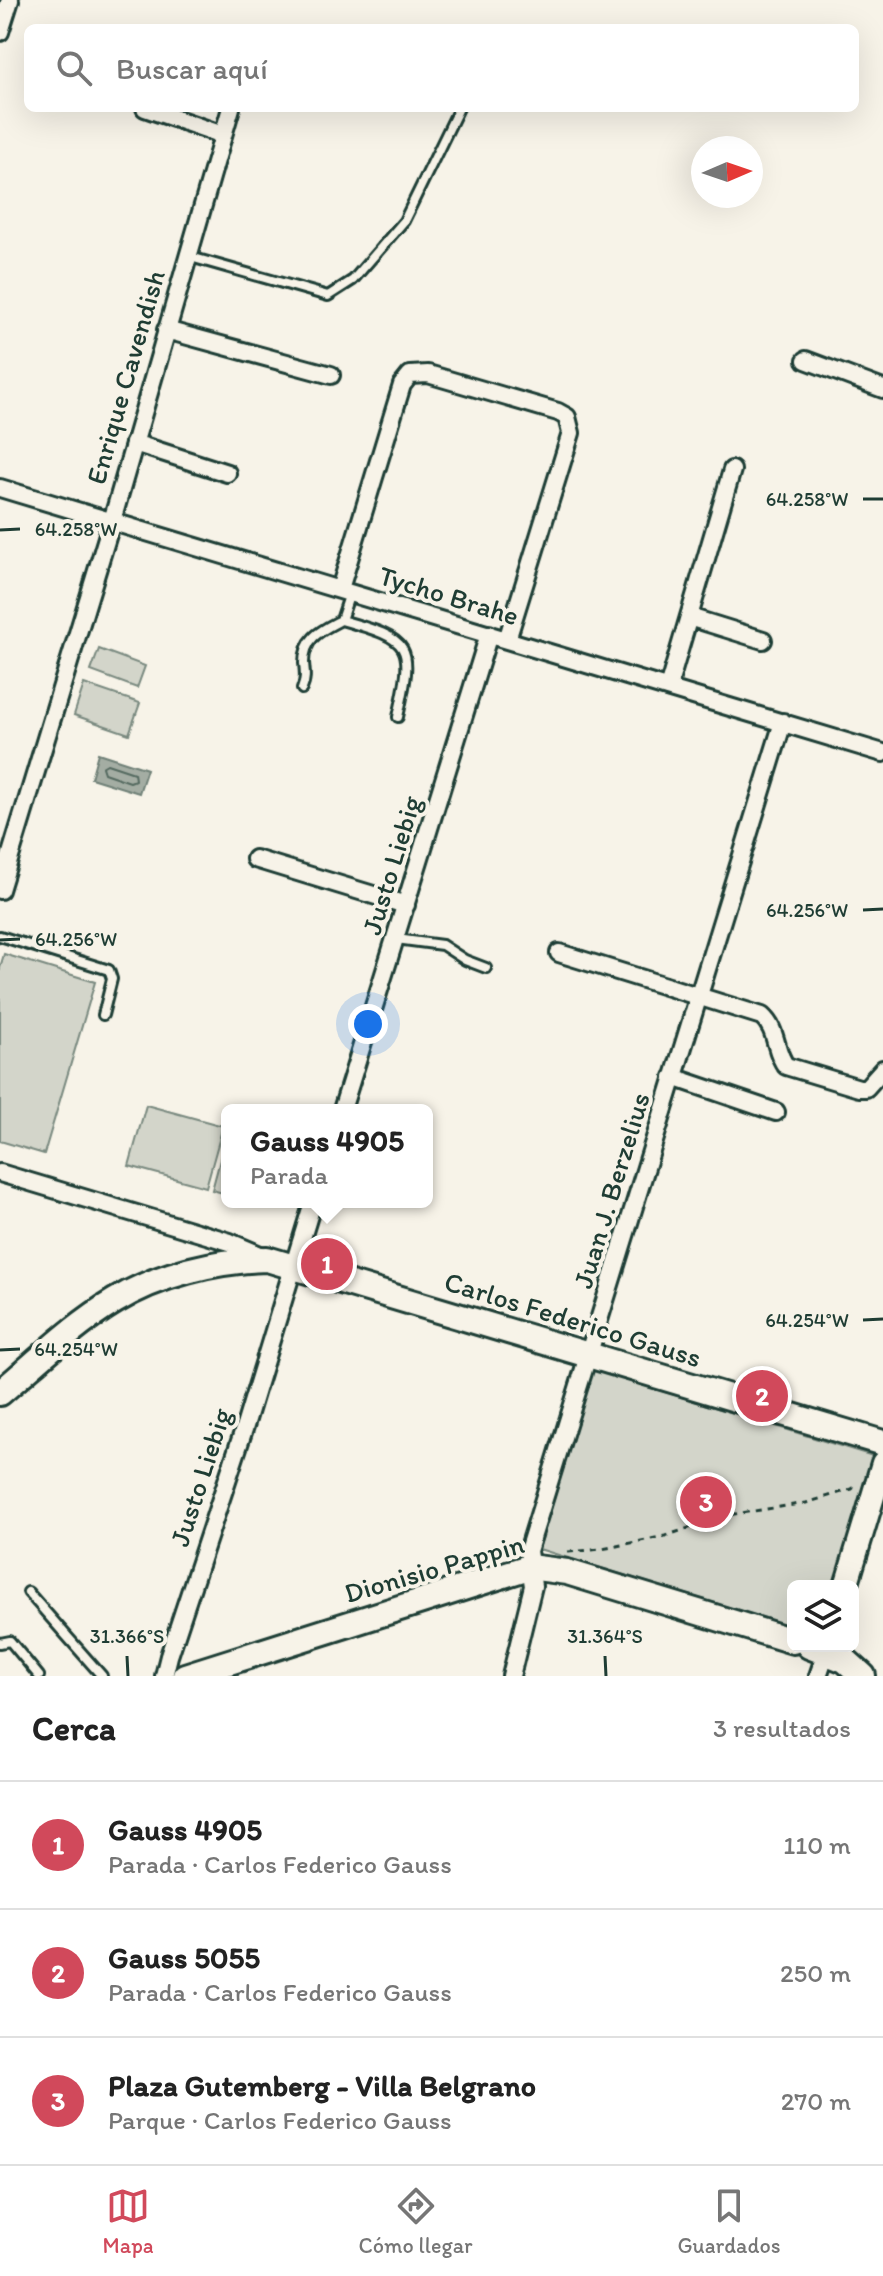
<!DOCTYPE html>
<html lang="es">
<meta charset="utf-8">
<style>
:root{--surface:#fff;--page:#f2f2f2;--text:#222;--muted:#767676;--line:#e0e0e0;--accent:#d1495b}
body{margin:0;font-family:Itim,sans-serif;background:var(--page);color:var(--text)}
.controls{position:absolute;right:24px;bottom:24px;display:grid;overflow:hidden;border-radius:12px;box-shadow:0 8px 32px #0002}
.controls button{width:72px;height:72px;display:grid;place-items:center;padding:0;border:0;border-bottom:2px solid var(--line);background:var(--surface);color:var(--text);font:40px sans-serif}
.compass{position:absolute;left:691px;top:136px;width:72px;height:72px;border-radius:50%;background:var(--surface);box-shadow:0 8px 32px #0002;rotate:88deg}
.you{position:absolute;left:368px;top:1024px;width:28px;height:28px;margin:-20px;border:6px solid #fff;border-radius:50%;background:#1a73e8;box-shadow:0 0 0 12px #1a73e833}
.badge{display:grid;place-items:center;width:52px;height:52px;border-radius:50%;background:var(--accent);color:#fff;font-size:26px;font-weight:700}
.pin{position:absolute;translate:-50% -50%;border:4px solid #fff;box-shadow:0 2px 8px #0006}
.popup{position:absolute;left:221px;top:1104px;width:212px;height:104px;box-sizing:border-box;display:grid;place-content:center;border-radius:12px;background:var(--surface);filter:drop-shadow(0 2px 6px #0005);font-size:26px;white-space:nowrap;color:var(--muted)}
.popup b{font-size:30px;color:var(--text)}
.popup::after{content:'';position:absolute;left:50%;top:100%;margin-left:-16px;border:16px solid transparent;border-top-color:var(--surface)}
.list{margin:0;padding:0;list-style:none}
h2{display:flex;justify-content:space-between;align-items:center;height:104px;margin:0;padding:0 32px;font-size:34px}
h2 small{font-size:26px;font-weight:400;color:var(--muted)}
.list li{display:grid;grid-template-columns:52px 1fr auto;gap:24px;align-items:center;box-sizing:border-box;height:128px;padding:0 32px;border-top:2px solid var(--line)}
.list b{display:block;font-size:30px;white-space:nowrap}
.list p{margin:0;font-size:26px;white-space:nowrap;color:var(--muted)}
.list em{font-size:26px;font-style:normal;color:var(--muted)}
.icon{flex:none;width:44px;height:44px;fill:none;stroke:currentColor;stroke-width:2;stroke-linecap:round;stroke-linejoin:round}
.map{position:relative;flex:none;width:883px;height:1676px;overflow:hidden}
.search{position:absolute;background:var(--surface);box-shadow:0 8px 32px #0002;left:24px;right:24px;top:24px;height:88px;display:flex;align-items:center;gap:20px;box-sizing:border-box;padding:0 28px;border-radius:12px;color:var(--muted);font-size:30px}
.sheet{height:488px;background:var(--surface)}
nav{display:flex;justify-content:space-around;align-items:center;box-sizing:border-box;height:112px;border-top:2px solid var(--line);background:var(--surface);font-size:22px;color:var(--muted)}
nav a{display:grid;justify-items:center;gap:4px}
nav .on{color:var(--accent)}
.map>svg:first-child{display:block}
.green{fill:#d3d5ca;stroke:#79897f;stroke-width:2}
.water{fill:#a4ada3;stroke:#6f8077;stroke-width:2}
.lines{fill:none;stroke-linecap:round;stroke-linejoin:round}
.shore{stroke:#546a60;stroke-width:2}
.lane-casing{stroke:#1f3d34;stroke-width:14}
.street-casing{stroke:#1f3d34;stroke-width:22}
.secondary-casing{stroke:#1f3d34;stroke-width:28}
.primary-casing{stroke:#1f3d34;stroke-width:30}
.path{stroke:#1f3d34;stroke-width:3;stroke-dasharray:6 6;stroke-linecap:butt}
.lane{stroke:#f7f3e8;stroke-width:8}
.street{stroke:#f7f3e8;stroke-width:16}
.secondary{stroke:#f7f3e8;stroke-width:22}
.primary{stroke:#f7f3e8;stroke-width:24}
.ticks{fill:none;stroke:#1f3d34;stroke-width:3}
.labels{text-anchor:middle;stroke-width:8;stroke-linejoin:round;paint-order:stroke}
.street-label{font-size:28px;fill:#1f3d34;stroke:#f7f3e8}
.ticks-label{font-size:20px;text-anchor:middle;fill:#1f3d34;stroke:#f7f3e8;stroke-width:8;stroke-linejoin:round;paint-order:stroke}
</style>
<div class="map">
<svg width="883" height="1676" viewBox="0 0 883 1676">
<rect width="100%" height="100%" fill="#f7f3e8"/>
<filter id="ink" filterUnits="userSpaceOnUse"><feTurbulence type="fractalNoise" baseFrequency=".0125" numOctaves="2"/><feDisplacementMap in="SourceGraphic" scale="16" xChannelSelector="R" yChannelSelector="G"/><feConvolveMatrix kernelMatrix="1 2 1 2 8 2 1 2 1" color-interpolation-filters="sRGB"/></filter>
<g filter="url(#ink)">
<path class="green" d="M99 649 145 666 137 688 91 671Z
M84 684 140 703 129 734 74 715Z
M4 954 95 982 44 1154 0 1141V968Z
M146 1105 223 1126 206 1187 129 1166Z
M227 1134V1194L212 1190Z
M593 1370 873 1456 834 1586H793V1627L539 1549Z"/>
<path class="water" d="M98 753 147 769 139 793 91 778Z"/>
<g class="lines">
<path class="shore" d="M107 764 134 773 135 780 130 782 104 773 102 767Z"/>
<defs>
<path id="lane" d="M187 256 328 296 353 280 404 221 459 108
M341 620 350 593
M302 689C306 680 305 673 304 663 304 637 322 630 341 620 413 640 414 644 398 717
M0 936 109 970 112 979 103 1015
M396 939 442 945 465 960 486 968
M28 1592 102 1676
M0 1643 10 1641 39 1676"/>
<path id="street" d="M0 32 10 0
M145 108 223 135
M166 330 331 375
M806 360 883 389
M134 443 227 473
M0 488 883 753
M340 589 402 385 410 375 428 374 558 412 567 417 571 433 507 640
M689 617 763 640
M668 688 732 470
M255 859 406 905
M0 890 112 521 231 108
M559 953 762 1016C778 1030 774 1051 786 1066L859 1088H866L883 1069
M673 1077 776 1112
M342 1110 489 634
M0 1173 230 1242 265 1257
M164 1676 169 1656 245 1426 313 1202
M511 1676 533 1586 528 1551 783 722
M818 1676 826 1652"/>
<path id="secondary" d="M846 1586 883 1463"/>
<path id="primary" d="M0 1393C37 1362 73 1326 115 1301 159 1274 215 1261 267 1259L883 1443
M809 1646 845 1660 863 1676
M185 1676 529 1567 567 1572 793 1641"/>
</defs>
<use href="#lane" class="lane-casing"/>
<use href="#street" class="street-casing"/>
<use href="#secondary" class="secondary-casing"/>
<use href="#primary" class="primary-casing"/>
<path class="path" d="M568 1552 602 1549 665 1536 728 1515 806 1503 852 1489 858 1484
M855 1612 858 1600"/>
<use href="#lane" class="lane"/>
<use href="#street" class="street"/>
<use href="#secondary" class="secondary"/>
<use href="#primary" class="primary"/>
</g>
</g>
<path class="ticks" d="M863 499H883M0 530 20 529M863 910 883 909M0 940 20 939M863 1320 883 1319M0 1350 20 1349M127 1656 128 1676M605 1656 606 1676"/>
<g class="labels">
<g class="street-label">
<text transform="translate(125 377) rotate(-74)" y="10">Enrique Cavendish</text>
<text transform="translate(449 595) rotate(17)" y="10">Tycho Brahe</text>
<text transform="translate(391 865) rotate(-73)" y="10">Justo Liebig</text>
<text transform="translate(611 1190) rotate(-73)" y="10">Juan J. Berzelius</text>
<text transform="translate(573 1319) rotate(17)" y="10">Carlos Federico Gauss</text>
<text transform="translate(200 1477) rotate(-72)" y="10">Justo Liebig</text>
<text transform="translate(434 1568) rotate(-16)" y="10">Dionisio Pappin</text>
</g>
</g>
<g class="ticks-label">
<text x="807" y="506">64.258°W</text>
<text x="76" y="536">64.258°W</text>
<text x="807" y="917">64.256°W</text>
<text x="76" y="946">64.256°W</text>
<text x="807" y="1327">64.254°W</text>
<text x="76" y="1356">64.254°W</text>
<text x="127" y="1643">31.366°S</text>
<text x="605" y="1643">31.364°S</text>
</g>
</svg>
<div class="controls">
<button><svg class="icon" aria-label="layers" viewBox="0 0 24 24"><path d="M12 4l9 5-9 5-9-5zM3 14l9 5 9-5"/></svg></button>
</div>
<svg class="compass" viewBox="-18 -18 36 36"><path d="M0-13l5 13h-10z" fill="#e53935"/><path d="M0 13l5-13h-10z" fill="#767676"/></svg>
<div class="you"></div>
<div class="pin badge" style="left:327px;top:1264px">1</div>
<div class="popup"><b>Gauss 4905</b>Parada</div>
<div class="pin badge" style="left:762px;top:1396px">2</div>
<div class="pin badge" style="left:706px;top:1502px">3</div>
<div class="search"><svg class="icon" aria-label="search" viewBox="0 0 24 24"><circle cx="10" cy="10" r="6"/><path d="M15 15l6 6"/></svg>Buscar aquí</div>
</div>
<section class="sheet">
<h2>Cerca<small>3 resultados</small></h2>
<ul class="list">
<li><span class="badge">1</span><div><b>Gauss 4905</b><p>Parada · Carlos Federico Gauss</p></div><em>110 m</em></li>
<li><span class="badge">2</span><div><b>Gauss 5055</b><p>Parada · Carlos Federico Gauss</p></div><em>250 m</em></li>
<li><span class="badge">3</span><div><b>Plaza Gutemberg - Villa Belgrano</b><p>Parque · Carlos Federico Gauss</p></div><em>270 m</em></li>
</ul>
</section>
<nav>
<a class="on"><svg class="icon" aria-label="map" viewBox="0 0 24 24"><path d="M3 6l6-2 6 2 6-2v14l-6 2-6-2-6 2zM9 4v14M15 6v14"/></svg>Mapa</a>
<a><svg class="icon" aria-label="directions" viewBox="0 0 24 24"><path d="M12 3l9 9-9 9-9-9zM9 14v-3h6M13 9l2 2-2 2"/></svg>Cómo llegar</a>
<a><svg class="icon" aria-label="saved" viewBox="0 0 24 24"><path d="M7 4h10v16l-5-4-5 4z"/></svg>Guardados</a>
</nav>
